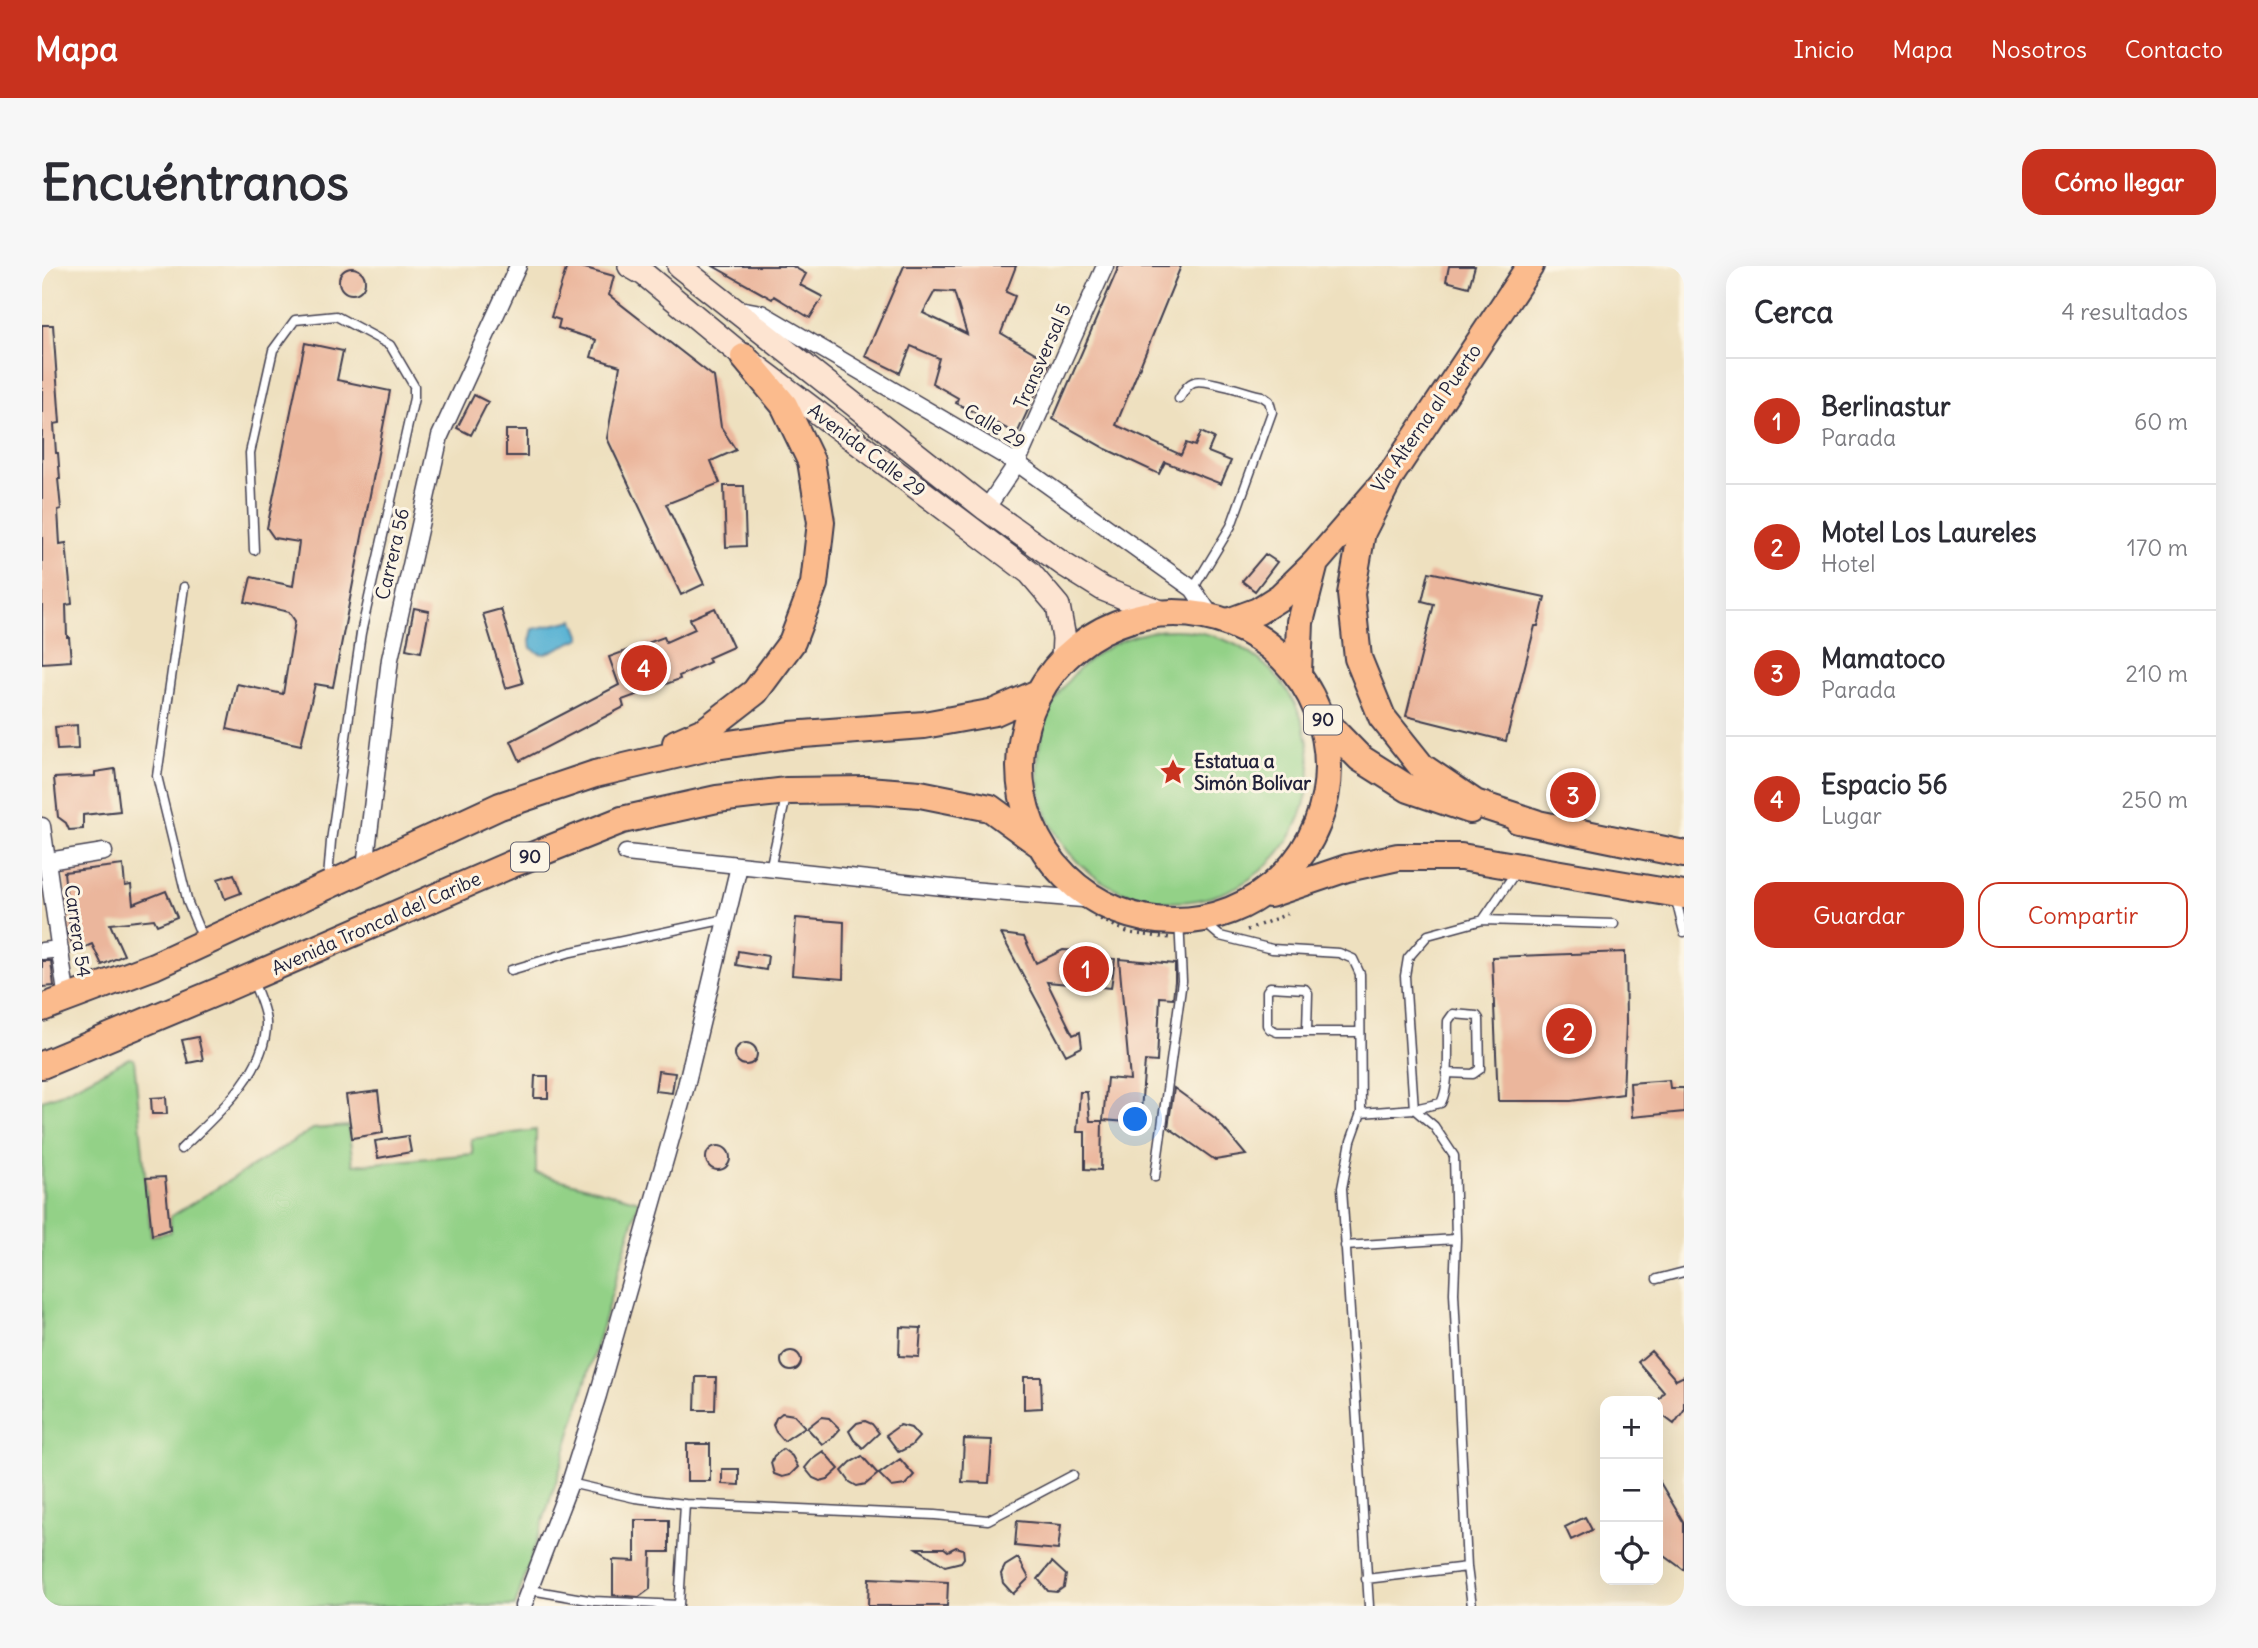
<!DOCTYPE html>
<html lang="es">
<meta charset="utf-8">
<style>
:root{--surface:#fff;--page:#f7f7f7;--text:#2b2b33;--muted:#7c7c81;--line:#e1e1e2;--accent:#c8321e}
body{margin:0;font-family:Delius,sans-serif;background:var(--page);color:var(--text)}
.controls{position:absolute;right:21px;bottom:21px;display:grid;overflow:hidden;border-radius:14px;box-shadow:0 7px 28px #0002}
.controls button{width:63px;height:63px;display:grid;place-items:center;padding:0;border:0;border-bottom:2px solid var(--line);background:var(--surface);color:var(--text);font:35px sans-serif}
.you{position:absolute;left:1094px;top:854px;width:24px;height:24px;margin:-18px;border:5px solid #fff;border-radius:50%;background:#1a73e8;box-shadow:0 0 0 10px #1a73e833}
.badge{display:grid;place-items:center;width:46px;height:46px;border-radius:50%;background:var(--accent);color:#fff;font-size:23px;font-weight:700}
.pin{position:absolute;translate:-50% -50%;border:4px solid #fff;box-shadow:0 2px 7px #0006}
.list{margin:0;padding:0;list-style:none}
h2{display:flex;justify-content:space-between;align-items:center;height:91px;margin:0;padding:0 28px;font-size:30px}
h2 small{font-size:23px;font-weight:400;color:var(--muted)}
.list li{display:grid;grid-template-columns:46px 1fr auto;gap:21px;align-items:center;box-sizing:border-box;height:126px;padding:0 28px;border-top:2px solid var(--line)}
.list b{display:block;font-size:26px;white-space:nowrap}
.list p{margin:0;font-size:23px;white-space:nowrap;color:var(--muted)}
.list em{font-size:23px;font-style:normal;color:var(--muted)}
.actions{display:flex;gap:14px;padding:21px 28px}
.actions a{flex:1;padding:16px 0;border:2px solid var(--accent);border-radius:21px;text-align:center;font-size:24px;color:var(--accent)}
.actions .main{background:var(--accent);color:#fff}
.icon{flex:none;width:38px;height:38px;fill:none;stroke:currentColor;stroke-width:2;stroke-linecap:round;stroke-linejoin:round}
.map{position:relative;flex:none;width:1642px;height:1340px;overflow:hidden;border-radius:21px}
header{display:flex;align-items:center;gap:42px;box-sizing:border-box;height:98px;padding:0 35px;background:var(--accent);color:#fff}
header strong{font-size:33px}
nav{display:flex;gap:38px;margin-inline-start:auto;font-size:24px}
.intro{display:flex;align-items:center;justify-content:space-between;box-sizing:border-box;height:168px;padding:0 42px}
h1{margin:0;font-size:49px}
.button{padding:18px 32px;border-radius:21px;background:var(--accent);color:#fff;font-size:24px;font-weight:700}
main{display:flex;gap:42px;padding:0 42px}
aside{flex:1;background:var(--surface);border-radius:21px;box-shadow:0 7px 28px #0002}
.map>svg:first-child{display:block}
.green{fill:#93d187;stroke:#5a7a61;stroke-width:2}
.water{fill:#55b1d3;stroke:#3c6a87;stroke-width:2}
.building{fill:#ebb69c;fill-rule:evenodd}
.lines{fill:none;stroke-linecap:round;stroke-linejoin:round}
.service-casing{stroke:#413e4f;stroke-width:11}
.minor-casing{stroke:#413e4f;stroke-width:19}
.secondary-casing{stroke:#413e4f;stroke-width:26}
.primary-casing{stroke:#413e4f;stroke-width:30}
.trunk-casing{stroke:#413e4f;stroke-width:30}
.path{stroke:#413e4f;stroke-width:3.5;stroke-dasharray:2 5;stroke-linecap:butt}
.service{stroke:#fff;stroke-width:8}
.minor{stroke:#fff;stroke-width:16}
.secondary{stroke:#fde4d1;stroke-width:23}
.primary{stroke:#fbbb8d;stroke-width:26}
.trunk{stroke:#fbbb8d;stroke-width:26}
.labels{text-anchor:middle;stroke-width:6;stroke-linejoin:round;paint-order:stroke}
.shield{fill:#fcf5e5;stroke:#63616e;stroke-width:2}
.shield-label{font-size:18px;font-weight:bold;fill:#22223b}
.street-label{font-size:19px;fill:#22223b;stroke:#fcf5e5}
.poi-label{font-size:19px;font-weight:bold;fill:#22223b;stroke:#fcf5e5;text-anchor:start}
</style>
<header>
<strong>Mapa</strong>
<nav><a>Inicio</a><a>Mapa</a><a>Nosotros</a><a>Contacto</a></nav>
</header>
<div class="intro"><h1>Encuéntranos</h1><a class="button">Cómo llegar</a></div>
<main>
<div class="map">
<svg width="1642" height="1340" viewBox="0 0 1642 1340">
<rect width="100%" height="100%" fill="#fcf5e5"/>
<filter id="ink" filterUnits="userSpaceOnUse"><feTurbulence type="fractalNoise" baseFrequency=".0143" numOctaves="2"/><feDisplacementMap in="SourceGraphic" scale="14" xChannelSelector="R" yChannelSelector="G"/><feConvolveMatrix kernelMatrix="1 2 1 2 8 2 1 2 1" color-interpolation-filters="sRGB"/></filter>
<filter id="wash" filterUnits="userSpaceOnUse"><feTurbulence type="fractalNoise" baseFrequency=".00686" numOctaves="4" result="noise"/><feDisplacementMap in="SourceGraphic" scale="28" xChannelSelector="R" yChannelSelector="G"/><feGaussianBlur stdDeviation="1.57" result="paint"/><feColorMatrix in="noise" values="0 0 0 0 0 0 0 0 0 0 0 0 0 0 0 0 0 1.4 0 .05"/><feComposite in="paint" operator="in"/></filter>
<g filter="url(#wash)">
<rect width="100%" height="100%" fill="#eee0bf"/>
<path class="green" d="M996 500a136 136 0 1 1 272 0a136 136 0 1 1-272 0Z
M87 792 92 793 109 970 129 966 128 951 271 863 306 860 311 899 431 888 429 873 494 864V907L597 935 516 1210 473 1340H0V834L18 828Z"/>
<path class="water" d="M532 354 539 372 503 388 497 387 489 382 488 375 491 363Z"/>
<g id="blocks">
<path class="building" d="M525 0H536L572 10 567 29 672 111 679 161 694 184 669 195 678 217 624 238 662 318 639 329 565 172 578 100 549 91 554 74 516 62 518 54 509 51Z
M671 0H750L764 8 758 19 781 31 768 52 732 30 730 33Z
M862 0H974L964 26 973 30 959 67 1008 96 975 168 914 137 916 132 890 117 897 92 869 80 858 107 823 90ZM893 25 912 26 925 68 881 47Z
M1077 0H1139L1074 159 1139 189 1144 177 1153 180 1159 166 1172 172 1166 186 1189 195 1179 218 1123 196 1117 208 1064 183 1011 153Z
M1407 0H1433L1427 21 1404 15Z
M297 15a13 13 0 1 1 26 0a13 13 0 1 1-26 0Z
M0 59H11L18 157 12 158 14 187H16L18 213H16L19 243 16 244 18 278 24 277 30 338 24 339 25 371H27L29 395 0 397Z
M263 77 301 85 295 114 348 125 291 421 273 418 259 479 185 463 195 418 241 428 253 355 247 346 203 336 209 311 251 320 257 276 232 272 225 262Z
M432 129 446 136 429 169 415 162Z
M464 164H485V190H464Z
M682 220H702L704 280 684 281Z
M1223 288 1235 296 1213 325 1200 315Z
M1387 306 1503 331 1496 360H1493L1464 475 1364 450 1392 338 1380 335Z
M372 342 387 345 379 386 364 383Z
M673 342 691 381 666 392 668 396 637 410 638 413 580 434 582 441 478 495 469 475 577 419 567 391 622 371 624 376 653 363 648 353Z
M459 343 481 417 464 422 441 348Z
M35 459 36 483 15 484 13 461Z
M73 503 78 545 41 549V563L27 564 24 557 16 551 12 512 53 510V506Z
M81 599 83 620 89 619 91 638 124 625 135 651 115 659 112 653 68 658 82 689 60 699 50 678 34 685 26 669 25 663 28 662 22 606Z
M192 608 199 627 183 633 176 613Z
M754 652 802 656 801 713 750 709Z
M959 668 982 671 994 697 1021 684 1040 685V689L1073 693 1069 722 1005 716 1031 769 1038 766 1040 781 1024 789Z
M696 685 726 690 724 704 694 699Z
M1583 686 1584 757 1581 828 1529 835H1456L1450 691Z
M1077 693 1133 698V715L1131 732 1118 731 1115 796 1103 795 1098 857 1061 854 1065 812 1088 814Z
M0 695H9L12 720 0 721Z
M156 771 161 794 146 797 140 774Z
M693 788a11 11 0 1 1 22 0a11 11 0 1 1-22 0Z
M616 805 633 807 630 827 613 825Z
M493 810H506V832H492Z
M1627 814 1628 822H1642V846L1590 851 1588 817Z
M1132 822 1173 852 1204 889 1173 894 1126 861Z
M336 825 341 867 310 872 304 829Z
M1038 826H1045L1048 855H1060L1059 904 1043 903V866H1035Z
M124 831 125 848H110L109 832Z
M366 870 369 886 336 892 333 875Z
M664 892a12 12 0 1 1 24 0a12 12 0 1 1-24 0Z
M123 911 128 963 110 969 104 912Z
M858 1061 879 1062 877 1091 857 1090Z
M739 1095a10 10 0 1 1 20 0a10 10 0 1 1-20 0Z
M1609 1085 1634 1114 1642 1110V1144L1632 1158 1616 1146V1135L1622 1126 1596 1096Z
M654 1111H674L673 1144H653Z
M982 1111H999L1000 1142 982 1143Z
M740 1147 752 1149 763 1161 742 1175 734 1166 731 1159 734 1152Z
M779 1151 787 1152 798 1163 790 1172 780 1178 765 1162Z
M823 1155 830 1158 837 1167 821 1182 812 1174 807 1165 815 1157Z
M858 1159 869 1162 877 1171 869 1180 857 1186 844 1169Z
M922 1173 950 1174 947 1217 920 1216Z
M645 1178H668V1215H645Z
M741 1183 750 1190 756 1201 748 1209 740 1211 732 1208 729 1197 732 1190Z
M781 1185 797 1203 786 1213 778 1215 771 1212 763 1202 771 1192Z
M820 1190 836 1208 824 1218 815 1220 808 1216 800 1205 809 1196Z
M858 1193 872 1209 863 1219 850 1221 837 1208Z
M680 1203H697V1219L680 1218Z
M1616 1213 1642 1257V1304L1616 1285Z
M1543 1251 1550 1264 1529 1274 1523 1261Z
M593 1254H627V1286H609L608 1323 597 1331 571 1329V1294L593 1295Z
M975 1255 1019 1259 1016 1284 973 1280Z
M914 1281 921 1283 922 1292 919 1296 903 1300 875 1282H902L906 1285Z
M976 1292 987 1312 971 1328 961 1317 959 1308 963 1300Z
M1010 1296 1024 1309 1022 1321 1015 1326 1006 1325 996 1313Z
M827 1312 906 1316 905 1340H826Z"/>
</g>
</g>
<g filter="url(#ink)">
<use href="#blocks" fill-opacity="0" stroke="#413e4f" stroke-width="2"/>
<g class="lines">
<defs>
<path id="service" d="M1137 133C1141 127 1145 118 1152 116 1163 112 1206 127 1220 130L1227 135 1230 146 1189 260 1151 323
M212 284 208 187 231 84 253 54 294 50 348 79 372 120V132L319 367 289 575 286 612
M142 321 115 510 146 637 161 673
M728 603 744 531
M1634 634 1642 666
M1157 652 1178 670 1230 683 1297 687 1311 693 1318 708 1319 847 1309 875 1300 922 1327 1340
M1441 654 1572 658
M469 704 529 686 684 653
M1265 765 1266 727 1263 723 1228 721 1225 725V759L1228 763 1235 766H1318
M1319 847 1372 843 1399 837C1409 818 1405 778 1406 755L1411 748 1435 750 1437 753 1438 803 1431 808 1404 807
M139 883C171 852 226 806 224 756 223 743 216 728 211 715
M1113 911 1140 715 1137 653
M1303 980 1414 973
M1615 1013 1642 1006
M643 1238 893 1249 946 1254 1031 1209
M1324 1313 1425 1301
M489 1324 552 1335 637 1339 643 1238 593 1232 528 1217
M1430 1340 1425 1301 1412 1027 1414 973 1412 890 1392 860 1372 843 1363 710 1366 692 1386 669 1441 654 1475 604"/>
<path id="minor" d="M692 42 719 47 975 197 1151 323 1170 351
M944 243 975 197 1063 0
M0 560 25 734
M584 587 929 624 1053 634
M0 596 62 586
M323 601 348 393 398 170 476 0
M0 685 18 683
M481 1340 528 1217 556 1129 644 820 697 600"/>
<path id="secondary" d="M588 0 602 8 702 91 988 307 1016 340 1022 372 1021 393
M637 0 944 243 1021 298 1061 323 1121 347"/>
<path id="primary" d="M1186 356 1216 345 1238 331 1273 297 1349 209 1488 0
M1256 407 1258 356 1273 297"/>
<path id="trunk" d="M1349 209 1320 266 1309 328 1316 392 1340 451 1380 501 1433 537 1494 557
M978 501a154 154 0 1 1 308 0a154 154 0 1 1-308 0Z
M1280 453 1318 492 1367 523 1428 544
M634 477 664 464 713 426 750 376 772 318 779 256 769 195 742 139 702 91
M1476 554 1642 588
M1228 628 1305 602 1356 591H1419L1642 629
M0 742 112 700 458 540 553 508 667 481 748 469 882 459 953 446 996 427
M0 799 177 725 470 598 580 554 675 533 745 525 825 524 878 528 948 542 996 577"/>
</defs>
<use href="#service" class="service-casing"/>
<use href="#minor" class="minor-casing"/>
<use href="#secondary" class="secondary-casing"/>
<use href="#primary" class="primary-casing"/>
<use href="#trunk" class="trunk-casing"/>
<path class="path" d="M1052 650 1087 667 1128 672
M1205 664 1243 649 1249 645"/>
<use href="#service" class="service"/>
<use href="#minor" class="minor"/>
<use href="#secondary" class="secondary"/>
<use href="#primary" class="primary"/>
<use href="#trunk" class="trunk"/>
</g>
</g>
<defs>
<symbol id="sight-bare" viewBox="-9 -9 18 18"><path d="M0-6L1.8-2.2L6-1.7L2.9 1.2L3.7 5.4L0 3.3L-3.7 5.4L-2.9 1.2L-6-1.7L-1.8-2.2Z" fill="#c8321e" stroke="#fcf5e5" stroke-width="2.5" paint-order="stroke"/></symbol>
</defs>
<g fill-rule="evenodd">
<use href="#sight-bare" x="1112" y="487" width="38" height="38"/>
</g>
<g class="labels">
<g class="shield">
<rect x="1262" y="439.5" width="38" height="29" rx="5"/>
<rect x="469" y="576.5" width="38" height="29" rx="5"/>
</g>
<g class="shield-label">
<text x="1281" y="460">90</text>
<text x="488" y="597">90</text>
</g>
<g class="street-label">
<text transform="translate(1000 90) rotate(-66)" y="7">Transversal 5</text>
<text transform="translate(1384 152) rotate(-55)" y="7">Vía Alterna al Puerto</text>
<text transform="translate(953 160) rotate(31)" y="7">Calle 29</text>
<text transform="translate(825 184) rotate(37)" y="7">Avenida Calle 29</text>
<text transform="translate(350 288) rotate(-77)" y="7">Carrera 56</text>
<text transform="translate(334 657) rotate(-24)" y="7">Avenida Troncal del Caribe</text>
<text transform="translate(36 665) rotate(82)" y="7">Carrera 54</text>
</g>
<g class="poi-label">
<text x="1152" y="502">Estatua a<tspan x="1152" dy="22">Simón Bolívar</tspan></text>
</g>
</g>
</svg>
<div class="controls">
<button>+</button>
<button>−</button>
<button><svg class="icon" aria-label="locate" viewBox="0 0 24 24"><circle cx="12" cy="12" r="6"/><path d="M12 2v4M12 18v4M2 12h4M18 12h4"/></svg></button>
</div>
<div class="you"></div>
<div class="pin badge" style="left:1044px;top:703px">1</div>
<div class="pin badge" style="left:1527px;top:765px">2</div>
<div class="pin badge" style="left:1531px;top:529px">3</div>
<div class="pin badge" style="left:602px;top:402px">4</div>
</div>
<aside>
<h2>Cerca<small>4 resultados</small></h2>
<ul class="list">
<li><span class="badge">1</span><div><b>Berlinastur</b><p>Parada</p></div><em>60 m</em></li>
<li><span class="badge">2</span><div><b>Motel Los Laureles</b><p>Hotel</p></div><em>170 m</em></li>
<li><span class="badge">3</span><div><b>Mamatoco</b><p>Parada</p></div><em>210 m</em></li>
<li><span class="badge">4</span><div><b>Espacio 56</b><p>Lugar</p></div><em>250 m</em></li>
</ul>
<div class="actions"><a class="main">Guardar</a><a>Compartir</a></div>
</aside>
</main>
